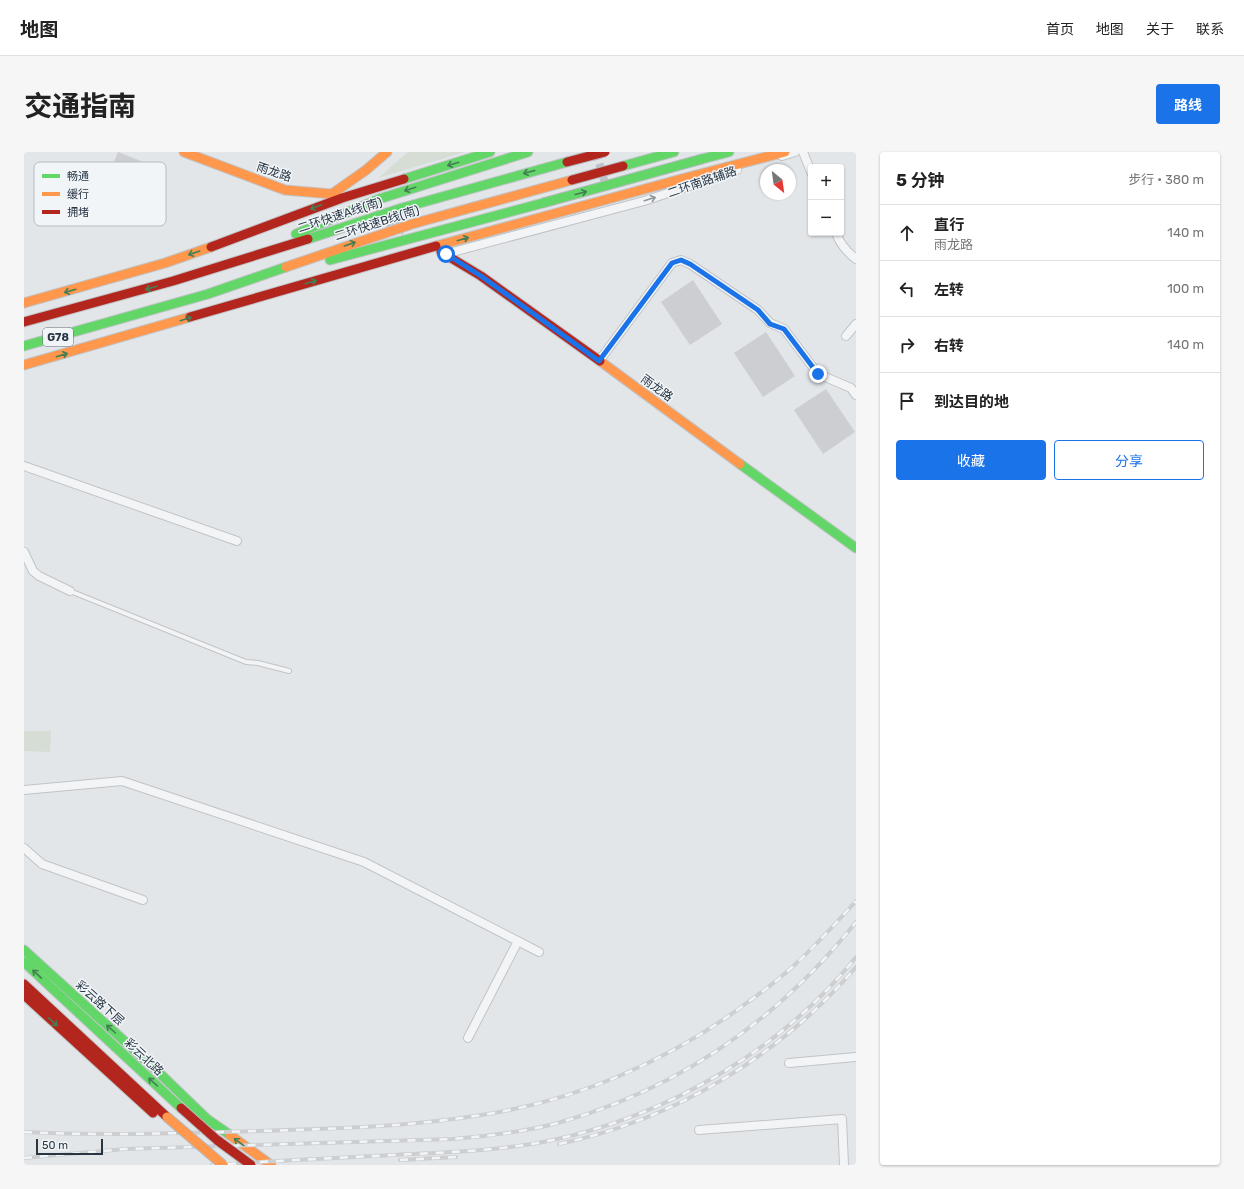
<!DOCTYPE html>
<html lang="zh">
<meta charset="utf-8">
<style>
:root{--surface:#fff;--page:#f6f6f6;--text:#222;--muted:#767676;--line:#e0e0e0;--accent:#1a73e8}
body{margin:0;font-family:Rubik,"Noto Sans SC",sans-serif;background:var(--page);color:var(--text)}
.controls{position:absolute;right:12px;top:12px;display:grid;overflow:hidden;border-radius:4px;box-shadow:0 1px 3px #0004}
.controls button{width:36px;height:36px;display:grid;place-items:center;padding:0;border:0;border-bottom:1px solid var(--line);background:var(--surface);color:var(--text);font:20px sans-serif}
.compass{position:absolute;left:736px;top:12px;width:36px;height:36px;border-radius:50%;background:var(--surface);box-shadow:0 1px 3px #0004;rotate:151deg}
.scale{position:absolute;left:12px;bottom:10px;width:67px;box-sizing:border-box;padding-left:4px;border:2px solid #283644;border-top:0;font-size:11px;line-height:14px;white-space:nowrap;color:#283644;-webkit-text-stroke:3px #f1f5f8;paint-order:stroke}
.stop{position:absolute;width:12px;height:12px;margin:-9px;border:3px solid #1a73e8;border-radius:50%;background:#fff}
.stop.end{background:#1a73e8;border-color:#fff;box-shadow:0 1px 4px #0008}
.list{margin:0;padding:0;list-style:none}
h2{display:flex;justify-content:space-between;align-items:center;height:52px;margin:0;padding:0 16px;font-size:17px}
h2 small{font-size:13px;font-weight:400;color:var(--muted)}
.list li{display:grid;grid-template-columns:26px 1fr auto;gap:12px;align-items:center;box-sizing:border-box;height:56px;padding:0 16px;border-top:1px solid var(--line)}
.list b{display:block;font-size:15px;white-space:nowrap}
.list p{margin:0;font-size:13px;white-space:nowrap;color:var(--muted)}
.list em{font-size:13px;font-style:normal;color:var(--muted)}
.actions{display:flex;gap:8px;padding:12px 16px}
.actions a{flex:1;padding:9px 0;border:1px solid var(--accent);border-radius:4px;text-align:center;font-size:14px;color:var(--accent)}
.actions .main{background:var(--accent);color:#fff}
.icon{flex:none;width:22px;height:22px;fill:none;stroke:currentColor;stroke-width:2;stroke-linecap:round;stroke-linejoin:round}
.map{position:relative;flex:none;width:832px;height:1013px;overflow:hidden;border-radius:4px}
header{display:flex;align-items:center;gap:24px;box-sizing:border-box;height:56px;padding:0 20px;background:var(--surface);border-bottom:1px solid var(--line)}
header strong{font-size:19px}
nav{display:flex;gap:22px;margin-inline-start:auto;font-size:14px}
.intro{display:flex;align-items:center;justify-content:space-between;box-sizing:border-box;height:96px;padding:0 24px}
h1{margin:0;font-size:28px}
.button{padding:10px 18px;border-radius:4px;background:var(--accent);color:#fff;font-size:14px;font-weight:700}
main{display:flex;gap:24px;padding:0 24px}
aside{flex:1;background:var(--surface);border-radius:4px;box-shadow:0 1px 3px #0004}
.map>svg:first-child{display:block}
.green{fill:#d5ddd4}
.building{fill:#ccced1}
.lines{fill:none;stroke-linecap:round;stroke-linejoin:round}
.street-tunnel{stroke:#bec3c8;stroke-width:8;stroke-dasharray:8 4;stroke-linecap:butt}
.secondary-tunnel{stroke:#bec3c8;stroke-width:11;stroke-dasharray:11 5.5;stroke-linecap:butt}
.lane-casing{stroke:#c1c4c7;stroke-width:6}
.street-casing{stroke:#c1c4c7;stroke-width:10}
.fast-casing{stroke:#c1c4c7;stroke-width:11}
.slow-casing{stroke:#c1c4c7;stroke-width:11}
.jam-casing{stroke:#c1c4c7;stroke-width:11}
.lane{stroke:#f3f4f5;stroke-width:4}
.street{stroke:#f3f4f5;stroke-width:8}
.fast{stroke:#63d668;stroke-width:9}
.slow{stroke:#ff974d;stroke-width:9}
.jam{stroke:#b3261e;stroke-width:9}
.rail-casing{stroke:#ccced0;stroke-width:4}
.rail{stroke:#f1f5f8;stroke-width:2.5;stroke-dasharray:8;stroke-linecap:butt}
.fast-bridge-casing{stroke:#b5b9be;stroke-width:11;stroke-linecap:butt}
.slow-bridge-casing{stroke:#b5b9be;stroke-width:11;stroke-linecap:butt}
.jam-bridge-casing{stroke:#b5b9be;stroke-width:11;stroke-linecap:butt}
.fast-bridge{stroke:#63d668;stroke-width:9}
.slow-bridge{stroke:#ff974d;stroke-width:9}
.jam-bridge{stroke:#b3261e;stroke-width:9}
.oneway{stroke:#437e54}
.oneway2{stroke:#8e959c}
.route{stroke:#1a73e8;stroke-width:5}
.labels{text-anchor:middle;stroke-width:3;stroke-linejoin:round;paint-order:stroke}
.shield{fill:#f1f5f8;stroke:#646f7a;stroke-width:1}
.shield-label{font-size:11px;font-weight:bold;fill:#283644}
.street-label{font-size:12px;fill:#283644;stroke:#f1f5f8}
.key{fill:#f1f5f8;stroke:#b5bcc2;stroke-width:1}
.key-label{font-size:11px;fill:#283644}
</style>
<header>
<strong>地图</strong>
<nav><a>首页</a><a>地图</a><a>关于</a><a>联系</a></nav>
</header>
<div class="intro"><h1>交通指南</h1><a class="button">路线</a></div>
<main>
<div class="map">
<svg width="832" height="1013" viewBox="0 0 832 1013">
<rect width="100%" height="100%" fill="#e3e6e9"/>
<path class="green" d="M384 0H441L354 26Z
M0 579H27L26 600 0 599Z"/>
<path class="building" d="M94 0 127 13 117 38 84 25Z
M669 128 698 172 666 193 637 150Z
M742 180 771 224 739 245 710 201Z
M802 237 831 280 799 302 770 258Z"/>
<g class="lines">
<path class="street-tunnel" d="M572 0 583 38"/>
<path class="secondary-tunnel" d="M350 62 381 78"/>
<defs>
<path id="lane" d="M46 439 222 510 234 511 265 519"/>
<path id="street" d="M779 0 787 20
M758 4 771 0
M812 81C816 92 823 100 832 107
M421 102 620 49 713 18
M822 184 832 172
M575 209 648 111 657 108 666 112 734 158 746 171 760 177 794 222 827 236 832 243
M0 314 213 389
M0 400 9 419 15 424 46 439
M0 638 98 629 340 710 515 800
M0 696 18 712 119 748
M444 886 494 789
M765 911 832 905
M675 978 818 967 820 1013"/>
<path id="fast" d="M678 7 705 0
M599 14 650 0
M380 27 466 0
M272 82 355 47 504 0
M284 87 378 56 543 10
M306 108 519 51
M0 194 184 142 262 115
M716 312 832 396
M0 798 129 915 183 967 206 983
M0 810 157 956"/>
<path id="slow" d="M160 0 261 38 308 42 313 44
M661 26 761 0
M308 42 342 18 363 0
M412 94 661 26
M262 115 388 72 548 28
M0 151 141 111 187 95
M576 209 716 312
M0 213 166 165
M206 983 247 1013"/>
<path id="jam" d="M187 95 318 46 380 27
M417 100 457 124 576 209
M166 165 412 94
M0 170 149 129 284 87
M0 832 143 965
M0 843 129 961"/>
</defs>
<use href="#lane" class="lane-casing"/>
<use href="#street" class="street-casing"/>
<use href="#fast" class="fast-casing"/>
<use href="#slow" class="slow-casing"/>
<use href="#jam" class="jam-casing"/>
<use href="#lane" class="lane"/>
<use href="#street" class="street"/>
<use href="#fast" class="fast"/>
<use href="#slow" class="slow"/>
<use href="#jam" class="jam"/>
<defs>
<path id="rail" d="M0 980C78 984 157 981 235 979 307 977 380 975 451 964 550 950 644 910 724 850 738 840 753 829 766 817 790 796 811 772 832 749
M535 992C650 968 756 904 832 815
M0 1006 101 997 429 987C464 984 500 980 534 971 655 937 754 868 832 770
M376 1008 432 1005
M188 1013C249 1009 310 1006 371 1003 424 1000 477 999 529 988 644 963 758 898 832 805"/>
</defs>
<use href="#rail" class="rail-casing"/>
<use href="#rail" class="rail"/>
<defs>
<path id="fast-bridge" d="M519 51 678 7"/>
<path id="slow-bridge" d="M143 965 199 1013"/>
<path id="jam-bridge" d="M543 10 581 0
M548 28 599 14
M157 956 193 988 227 1013"/>
</defs>
<use href="#fast-bridge" class="fast-bridge-casing"/>
<use href="#slow-bridge" class="slow-bridge-casing"/>
<use href="#jam-bridge" class="jam-bridge-casing"/>
<use href="#fast-bridge" class="fast-bridge"/>
<use href="#slow-bridge" class="slow-bridge"/>
<use href="#jam-bridge" class="jam-bridge"/>
</g>
<defs><path id="oneway-shaft" d="M-6 0H5M1.5-3L5.5 0L1.5 3" fill="none" stroke-width="1.6" stroke-linecap="round" stroke-linejoin="round"/></defs>
<g class="oneway">
<use href="#oneway-shaft" transform="translate(429 12) rotate(163)"/>
<use href="#oneway-shaft" transform="translate(505 20) rotate(165)"/>
<use href="#oneway-shaft" transform="translate(386 37) rotate(162)"/>
<use href="#oneway-shaft" transform="translate(557 41) rotate(-15)"/>
<use href="#oneway-shaft" transform="translate(292 55) rotate(159)"/>
<use href="#oneway-shaft" transform="translate(439 87) rotate(-16)"/>
<use href="#oneway-shaft" transform="translate(326 92) rotate(-19)"/>
<use href="#oneway-shaft" transform="translate(170 101) rotate(161)"/>
<use href="#oneway-shaft" transform="translate(287 130) rotate(-16)"/>
<use href="#oneway-shaft" transform="translate(127 136) rotate(164)"/>
<use href="#oneway-shaft" transform="translate(46 139) rotate(164)"/>
<use href="#oneway-shaft" transform="translate(162 167) rotate(-17)"/>
<use href="#oneway-shaft" transform="translate(38 203) rotate(-16)"/>
<use href="#oneway-shaft" transform="translate(13 822) rotate(-137)"/>
<use href="#oneway-shaft" transform="translate(29 870) rotate(43)"/>
<use href="#oneway-shaft" transform="translate(87 877) rotate(-138)"/>
<use href="#oneway-shaft" transform="translate(129 930) rotate(-138)"/>
<use href="#oneway-shaft" transform="translate(215 990) rotate(-144)"/>
</g>
<use class="oneway2" href="#oneway-shaft" transform="translate(626 47) rotate(-17)"/>
<g class="lines">
<path class="route" d="M422 102 457 124 575 209 648 111 657 108 666 112 734 158 746 172 760 177 794 222"/>
</g>
<g class="labels">
<rect class="shield" x="19" y="176" width="30" height="18" rx="3"/>
<g class="shield-label">
<text x="34" y="189">G78</text>
</g>
<g class="street-label">
<text transform="translate(250 20) rotate(18)" y="4">雨龙路</text>
<text transform="translate(678 30) rotate(-19)" y="4">二环南路辅路</text>
<text transform="translate(316 63) rotate(-18)" y="4">二环快速A线(南)</text>
<text transform="translate(353 71) rotate(-18)" y="4">二环快速B线(南)</text>
<text transform="translate(633 236) rotate(36)" y="4">雨龙路</text>
<text transform="translate(76 851) rotate(42)" y="4">彩云路下层</text>
<text transform="translate(120 905) rotate(43)" y="4">彩云北路</text>
</g>
</g>
<rect x="10" y="10" width="132" height="64" rx="6" class="key"/>
<rect x="18" y="22" width="18" height="4" fill="#63d668"/>
<rect x="18" y="40" width="18" height="4" fill="#ff974d"/>
<rect x="18" y="58" width="18" height="4" fill="#b3261e"/>
<g class="key-label">
<text x="43" y="28">畅通</text>
<text x="43" y="46">缓行</text>
<text x="43" y="64">拥堵</text>
</g>
</svg>
<div class="controls">
<button>+</button>
<button>−</button>
</div>
<svg class="compass" viewBox="-18 -18 36 36"><path d="M0-13l5 13h-10z" fill="#e53935"/><path d="M0 13l5-13h-10z" fill="#767676"/></svg>
<div class="scale">50 m</div>
<div class="stop" style="left:422px;top:102px"></div>
<div class="stop end" style="left:794px;top:222px"></div>
</div>
<aside>
<h2>5 分钟<small>步行 · 380 m</small></h2>
<ul class="list">
<li><svg class="icon" aria-label="ahead" viewBox="0 0 24 24"><path d="M12 20V5M6 11l6-6 6 6"/></svg><div><b>直行</b><p>雨龙路</p></div><em>140 m</em></li>
<li><svg class="icon" aria-label="left" viewBox="0 0 24 24"><path d="M17 20v-9H6M10 6l-5 5 5 5"/></svg><div><b>左转</b></div><em>100 m</em></li>
<li><svg class="icon" aria-label="right" viewBox="0 0 24 24"><path d="M7 20v-9h11M14 6l5 5-5 5"/></svg><div><b>右转</b></div><em>140 m</em></li>
<li><svg class="icon" aria-label="arrive" viewBox="0 0 24 24"><path d="M6 21V4h12l-3 4 3 4H6"/></svg><div><b>到达目的地</b></div></li>
</ul>
<div class="actions"><a class="main">收藏</a><a>分享</a></div>
</aside>
</main>
